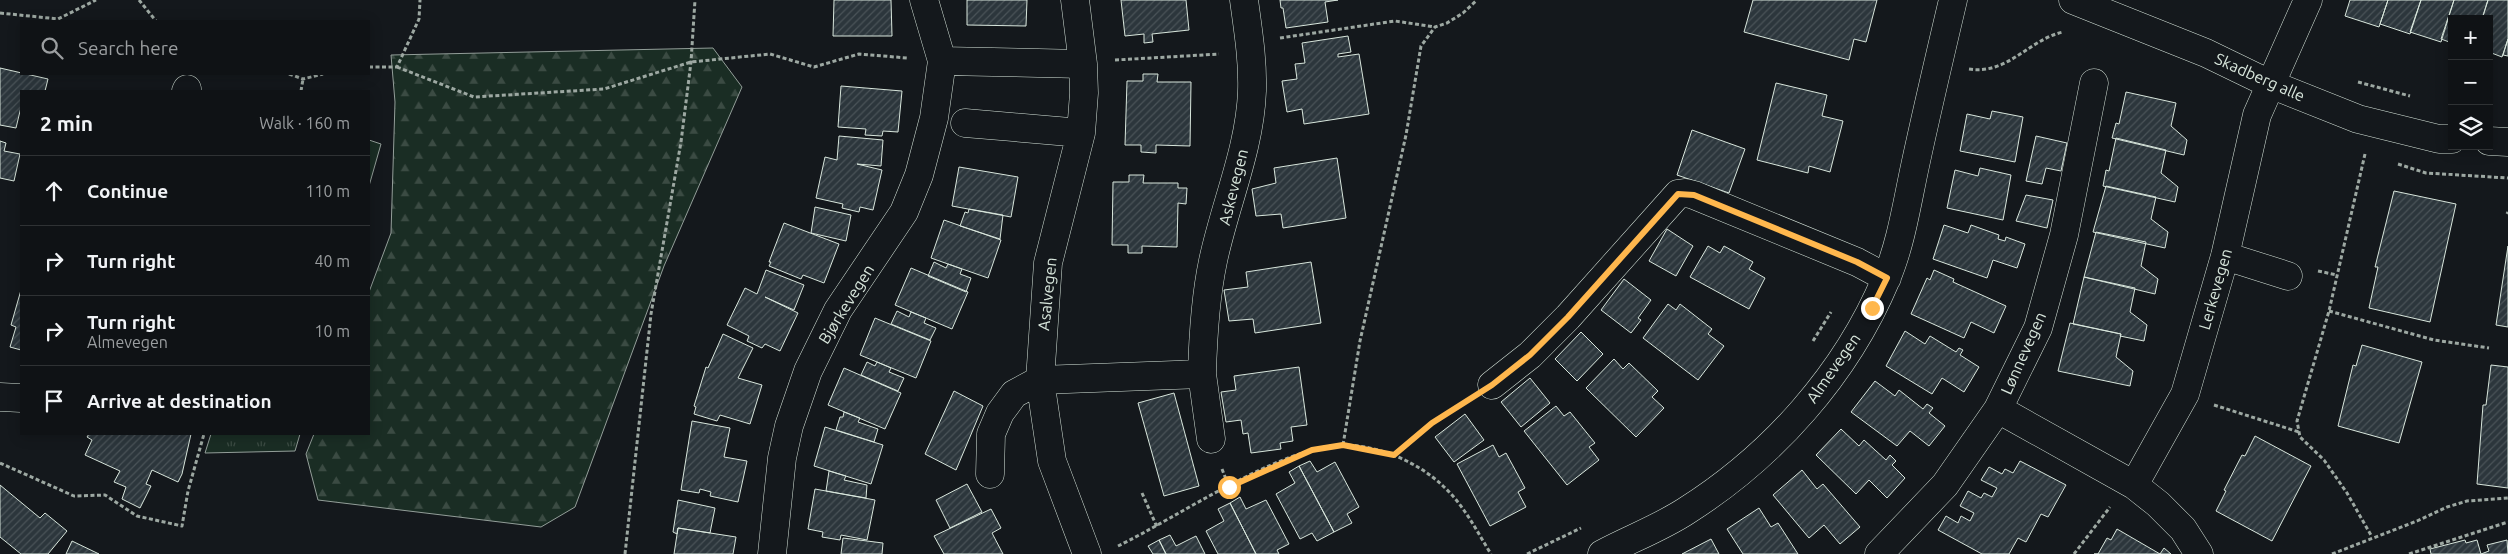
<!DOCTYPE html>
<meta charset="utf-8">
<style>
:root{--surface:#0f1215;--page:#1d2022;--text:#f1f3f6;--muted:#9b9ea0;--line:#2f3234}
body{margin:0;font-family:Ubuntu,sans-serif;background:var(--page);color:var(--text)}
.controls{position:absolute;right:15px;top:15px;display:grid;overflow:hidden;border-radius:0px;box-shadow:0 2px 12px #0003}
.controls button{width:45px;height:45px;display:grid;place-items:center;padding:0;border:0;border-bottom:1px solid var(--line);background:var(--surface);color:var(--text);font:25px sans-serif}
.stop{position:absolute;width:15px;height:15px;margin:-11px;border:4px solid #ffb74d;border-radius:50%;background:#fff}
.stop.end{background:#ffb74d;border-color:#fff;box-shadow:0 1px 5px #0008}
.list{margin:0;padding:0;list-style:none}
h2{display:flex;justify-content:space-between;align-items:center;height:65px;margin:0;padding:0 20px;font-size:21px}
h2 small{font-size:16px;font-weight:400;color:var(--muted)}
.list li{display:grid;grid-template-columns:32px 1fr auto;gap:15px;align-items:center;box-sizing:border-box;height:70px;padding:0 20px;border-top:1px solid var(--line)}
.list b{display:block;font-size:19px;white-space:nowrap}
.list p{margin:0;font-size:16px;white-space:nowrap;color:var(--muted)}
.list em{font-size:16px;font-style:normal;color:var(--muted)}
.icon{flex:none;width:28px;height:28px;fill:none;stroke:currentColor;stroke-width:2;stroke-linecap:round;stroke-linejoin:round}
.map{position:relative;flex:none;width:2508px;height:554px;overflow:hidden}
.search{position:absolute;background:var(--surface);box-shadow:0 2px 12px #0003;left:20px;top:20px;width:350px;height:55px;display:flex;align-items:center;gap:12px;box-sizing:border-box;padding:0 18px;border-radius:0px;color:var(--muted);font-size:19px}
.panel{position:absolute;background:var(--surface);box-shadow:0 2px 12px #0003;left:20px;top:90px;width:350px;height:345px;border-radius:0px}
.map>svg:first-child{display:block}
.forest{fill:url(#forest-firs);stroke:#939e99}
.park{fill:url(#park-tufts);stroke:#939e99}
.pitch{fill:#1a2d24;stroke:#939e99}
.building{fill:url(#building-hatch);stroke:#d8e6dc}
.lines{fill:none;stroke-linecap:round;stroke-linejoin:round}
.minor-casing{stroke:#d8e6dc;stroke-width:29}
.path{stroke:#9da8a2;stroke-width:3;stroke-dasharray:4 2.5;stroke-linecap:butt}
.minor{stroke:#14181c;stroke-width:28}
.route{stroke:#ffb74d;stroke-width:6}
.labels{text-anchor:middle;stroke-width:4;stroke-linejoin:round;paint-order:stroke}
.street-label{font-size:16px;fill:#d8e6dc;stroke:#14181c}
</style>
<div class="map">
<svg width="2508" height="554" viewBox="0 0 2508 554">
<defs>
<pattern id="forest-firs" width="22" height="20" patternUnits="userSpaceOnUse" patternTransform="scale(1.25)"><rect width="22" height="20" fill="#1a2d24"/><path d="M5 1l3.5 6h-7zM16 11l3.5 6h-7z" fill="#3b4b43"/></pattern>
<pattern id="park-tufts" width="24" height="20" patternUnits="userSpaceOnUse" patternTransform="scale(1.25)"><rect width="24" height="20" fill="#1a2d24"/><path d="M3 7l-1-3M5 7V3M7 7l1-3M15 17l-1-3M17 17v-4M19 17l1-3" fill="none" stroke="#3b4b43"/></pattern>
<pattern id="building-hatch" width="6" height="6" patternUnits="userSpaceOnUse" patternTransform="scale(1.25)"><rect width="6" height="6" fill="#2c363c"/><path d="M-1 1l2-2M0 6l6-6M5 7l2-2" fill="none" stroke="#4a5358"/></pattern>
</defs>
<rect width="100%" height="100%" fill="#14181c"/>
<path class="forest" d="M713 48 742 87 664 266 575 507 541 527 318 500 306 454 314 434H369V292L391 233 395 102 391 55Z"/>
<path class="park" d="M211 434H300L295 451 205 453Z"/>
<path class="pitch" d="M369 140 381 144 369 186Z"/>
<path class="building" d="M834 0H891L892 36H833Z
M967 0H1027L1026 26 967 25Z
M1121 0H1186L1189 30 1152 34 1153 42 1144 43V34L1125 36Z
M1280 0H1338L1325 2 1328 22 1286 28 1283 8H1281Z
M1753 0H1877L1866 42 1854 39 1849 60 1744 32Z
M2350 0H2388L2379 27 2345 16Z
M2388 0H2421L2410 34 2380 24Z
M2421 0H2454L2441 42 2410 32Z
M2454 0H2488L2482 19H2452V43L2441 39Z
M2488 0H2508V39L2502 57 2489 52V19H2482Z
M1348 36 1351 52 1338 54V57L1359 54 1369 114 1304 124 1302 109 1287 112 1282 81 1297 79 1295 64 1305 63 1302 43Z
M2508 39V56L2503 55Z
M0 68 48 79 45 91H21V107L16 128 0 125Z
M1143 74H1158L1157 82H1191L1190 146 1156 145V153L1141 152V145H1125L1127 81H1143Z
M1776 83 1827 95 1822 116 1843 121 1830 172 1809 166 1808 173 1757 160Z
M841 86 902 91 898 132 883 131 882 136 865 135 866 129 838 127Z
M2126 92 2176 103 2171 126 2187 140 2184 155 2112 138 2116 123 2119 124Z
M1992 111 2023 117 2015 162 1960 151 1967 114 1990 119Z
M1692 130 1745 149 1729 193 1677 175Z
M839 136 883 140 881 166 857 164 882 170 873 210 860 207 859 212 842 208 843 204 816 198 825 157 837 160Z
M2036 136 2067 143 2061 171 2046 168 2042 184 2026 181Z
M2116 138 2166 150 2161 173 2178 187 2175 202 2103 186 2106 170 2109 171Z
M0 141 6 143 4 151 20 154 14 181 0 178Z
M1337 158 1346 218 1283 228 1281 214 1256 216 1252 189 1276 183 1274 168Z
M959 167 1018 177 1011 217 952 206Z
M1980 168 2011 175 2003 220 1947 208 1955 170 1978 176Z
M1129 175H1144L1143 183H1178V188H1187L1186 204 1178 203 1177 247 1142 246V253H1128V245H1112L1113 182H1129Z
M2106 186 2156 197 2151 219 2168 232 2165 248 2093 232Z
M2394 191 2456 204 2430 322 2369 308 2378 267H2375Z
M2026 195 2053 200 2047 228 2016 221Z
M815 207 851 215 846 241 811 233Z
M969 209 1003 215 1000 239 960 226 965 212 968 213Z
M944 220 1001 240 988 278 931 258Z
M784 223 839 244 824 283 803 275 801 279 769 266 771 262H769Z
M1944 225 1968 233 1971 225 1999 235 1998 239 2005 241 2006 237 2025 244 2017 268 1993 260 1987 278 1933 259Z
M1667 229 1693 246 1676 276 1649 261Z
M2096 232 2146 242 2141 266 2158 279 2155 294 2084 277Z
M1708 246 1720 253 1724 246 1753 262 1749 269 1765 278 1749 309 1690 277Z
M2508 246V327L2496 325Z
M934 262 946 268 948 264 962 269 960 274 971 278 966 292 928 276Z
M1311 262 1321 323 1255 333 1253 319 1229 321 1224 290 1248 287 1246 272Z
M911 268 968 292 952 329 895 305Z
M766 270 804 285 794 310 765 297 798 313 780 351 765 344 762 348 747 341 749 336 727 325 745 288 757 294Z
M1934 270 1954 279 1953 282 2006 306 1994 333 1971 322 1964 338 1911 314 1927 278 1930 280Z
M2084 277 2135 288 2130 312 2147 325 2144 341 2120 336 2121 334 2073 324Z
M1624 279 1651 300 1638 318 1641 320 1631 333 1601 310Z
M21 290V350L10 347 16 327 11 325Z
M1668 304 1676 310 1680 304 1712 329 1708 334 1724 346 1698 380 1643 338Z
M897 311 909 317 911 312 926 318 924 323 936 328 930 340 891 324Z
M875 318 931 341 916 378 860 355Z
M2070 323 2121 334 2116 357 2133 371 2130 386 2058 371Z
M1905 331 1925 344 1930 336 1956 352 1959 348 1963 350 1960 355 1979 367 1964 392 1942 378 1932 394 1886 366Z
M1581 332 1603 354 1577 381 1555 359Z
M723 334 753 348 738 378 762 385 750 424 720 415 717 421 694 414 696 407 694 406 706 367 708 368Z
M2362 345 2422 362 2399 443 2338 426 2353 365 2356 366Z
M1614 359 1623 369 1629 363 1658 391 1652 397 1664 408 1636 437 1586 388Z
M867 362 875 366 877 362 891 368 889 372 904 378 898 391 861 375Z
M2491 365 2508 367V488L2477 484 2483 405H2486Z
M1299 367 1307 425 1291 427 1293 441 1280 443 1281 449 1251 453 1248 433 1243 434 1241 420 1226 422 1221 392 1236 390 1234 376Z
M844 368 901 393 885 429 828 405Z
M1530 378 1550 403 1521 427 1501 402Z
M1875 381 1895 396 1899 390 1923 409 1927 404 1933 408 1929 413 1945 426 1929 446 1910 431 1897 446 1851 412Z
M954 391 983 406 956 470 925 454Z
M1174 393 1199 486 1164 496 1138 403Z
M1556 406 1564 416 1570 412 1595 443 1589 447 1599 460 1567 485 1524 431Z
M844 412 860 418 858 422 878 429 874 442 836 430 840 417H843Z
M1465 414 1484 440 1454 462 1435 437Z
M692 421 730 428 724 457 747 461 738 502 710 496 711 492 700 489 699 493 681 490Z
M825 427 883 445 871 484 814 466Z
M1841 429 1859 446 1864 440 1886 460 1890 455 1896 461 1892 465 1905 478 1887 498 1869 480 1856 494 1816 455Z
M89 434H191L182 474 178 482 152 470 146 484 151 486 140 508 122 499 126 487 114 482 120 471 85 455 92 440 87 437Z
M2255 436 2311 466 2272 541 2216 511 2226 491 2224 490 2242 455 2245 456Z
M1493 445 1499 457 1506 453 1525 488 1518 492 1526 507 1490 526 1457 464Z
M1310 461 1317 472 1335 462 1359 507 1347 514 1352 523 1334 532 1299 466Z
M2020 461 2066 485 2048 517 2041 514 2026 542 2018 538 2009 554H1982L1938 530 1946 516 1958 523 1961 516 1970 521 1974 513 1960 506 1968 491 1981 498 1984 493 1992 497 1997 488 1981 480 1989 467 2002 474 2005 469 2013 473Z
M1299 466 1334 532 1317 541 1312 533 1300 539 1276 494 1295 483 1289 472Z
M1802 470 1817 489 1823 484 1860 527 1840 544 1824 525 1809 538 1773 495Z
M829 471 846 476 844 480 867 485 866 498 826 491Z
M967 484 982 512 950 528 936 500Z
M0 485 40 518 45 513 67 531 48 554H21L0 537Z
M815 489 875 500 867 540 841 535 840 540 822 537 823 532 808 529Z
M1240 497 1246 509 1266 500 1289 544 1277 550 1279 554H1256L1230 503Z
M678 500 715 508 710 533 678 528 677 534 673 532Z
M1230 503 1256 554H1218L1206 531 1224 521 1218 509Z
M1759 508 1771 527 1778 523 1798 554H1743L1727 529Z
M991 509 1001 528 992 533 1003 554H944L934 536Z
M678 528 736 537 733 554H674Z
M2117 529 2160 554 2164 548 2171 554H2094H2098L2107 538 2111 540Z
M1170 535 1176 546 1196 536 1205 554H1166L1159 540Z
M843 538 883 543 882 554H841Z
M1711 539 1719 554H1682Z
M1159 540 1166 554H1153L1148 546Z
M2465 540 2466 543 2477 540 2481 554 2489 551 2487 545 2507 540 2508 554H2431L2430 549Z
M72 541 99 554H66Z"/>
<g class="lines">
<defs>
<path id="minor" d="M1075 0 1083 64 1084 93 1081 133 1048 263 1040 380 1052 461 1087 554
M2073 0 2206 53 2270 84 2358 119 2439 139H2452
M942 61 1083 64
M186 91 187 89
M965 123 1081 133
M2489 141 2508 142
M2225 256 2288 276
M1202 374 1211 439
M1492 385 1530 355 1568 317 1678 194 1686 193 1694 195 1857 262 1887 278
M0 397 21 398
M1998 409 2134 485 2158 504 2183 529 2199 554
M990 474 991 434 1000 413 1014 394 1040 380 1202 374C1203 335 1205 299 1213 261 1225 204 1250 149 1252 91 1253 60 1248 30 1244 0
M2134 485 2185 394 2225 256 2257 115 2308 0
M772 554 782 458 789 426 808 371 838 310 904 212 919 175 934 118 942 61 924 0
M1602 554C1630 539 1660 528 1686 511 1773 456 1846 374 1886 279 1901 244 1907 203 1915 166 1927 110 1940 55 1953 0
M1879 554 1945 485 1998 409 2038 328 2064 235 2094 83"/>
</defs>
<use href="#minor" class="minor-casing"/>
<path class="path" d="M139 0 156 21
M0 13 58 19 96 0
M1280 38 1395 21 1435 27
M1115 60 1219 54
M369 67H397L419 19 420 0
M397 67 474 97 604 89 691 62 770 54 814 67 859 54 907 58
M1969 69C2008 75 2028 40 2063 32
M289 74 303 79 323 74
M2358 82 2410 96
M301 91 303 79
M2365 154 2329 311 2297 421 2300 437 2324 460 2347 493 2372 537
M2398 164 2426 173 2508 178
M2507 214 2508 212
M2318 271 2337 275
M2329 311 2434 340 2489 348
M1813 341 1831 312
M2214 405 2299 432
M1343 445 1360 341 1406 135 1421 46 1435 27 1447 23 1463 13 1477 0
M1394 455 1432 423 1465 402
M0 463 74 496 105 495 137 516 182 526 188 491 204 434
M1222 469 1229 487
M1142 493 1157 527
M1118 546C1178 517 1279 447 1343 445 1378 445 1418 462 1443 486 1464 505 1476 530 1491 554
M625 554 651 314 681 142 691 62 695 0
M1527 554 1581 528
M2074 554 2110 507
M2332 554 2417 521 2447 507 2467 501 2508 498
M2409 554 2508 522"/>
<use href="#minor" class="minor"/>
</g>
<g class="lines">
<path class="route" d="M1229 487 1312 450 1343 445 1394 455 1432 423 1492 385 1530 355 1568 317 1678 194 1694 195 1857 262 1887 278 1872 308"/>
</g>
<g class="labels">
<g class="street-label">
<text transform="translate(2260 77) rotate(24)" y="6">Skadberg alle</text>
<text transform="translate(1233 187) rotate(-76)" y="6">Askevegen</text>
<text transform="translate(2215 289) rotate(-74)" y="6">Lerkevegen</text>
<text transform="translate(1047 294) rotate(-84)" y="6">Asalvegen</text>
<text transform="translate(846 304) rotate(-58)" y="6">Bjørkevegen</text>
<text transform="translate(2023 353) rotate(-66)" y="6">Lønnevegen</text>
<text transform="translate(1833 368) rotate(-55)" y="6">Almevegen</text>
</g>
</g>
</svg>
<div class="controls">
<button>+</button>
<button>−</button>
<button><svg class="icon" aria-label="layers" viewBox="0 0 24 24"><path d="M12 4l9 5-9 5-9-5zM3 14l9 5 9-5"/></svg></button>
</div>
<div class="stop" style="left:1229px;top:487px"></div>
<div class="stop end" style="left:1872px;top:308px"></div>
<div class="search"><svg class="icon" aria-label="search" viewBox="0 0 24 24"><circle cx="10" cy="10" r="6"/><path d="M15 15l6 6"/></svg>Search here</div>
<section class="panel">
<h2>2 min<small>Walk · 160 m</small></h2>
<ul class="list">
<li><svg class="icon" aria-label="ahead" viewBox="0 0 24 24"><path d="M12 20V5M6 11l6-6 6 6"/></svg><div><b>Continue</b></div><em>110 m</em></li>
<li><svg class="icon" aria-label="right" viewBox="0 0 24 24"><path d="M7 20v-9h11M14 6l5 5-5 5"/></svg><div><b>Turn right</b></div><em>40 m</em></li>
<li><svg class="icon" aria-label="right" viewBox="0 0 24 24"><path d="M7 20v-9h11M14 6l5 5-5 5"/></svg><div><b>Turn right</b><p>Almevegen</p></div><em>10 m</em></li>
<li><svg class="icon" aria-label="arrive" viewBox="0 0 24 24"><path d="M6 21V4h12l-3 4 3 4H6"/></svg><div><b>Arrive at destination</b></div></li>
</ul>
</section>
</div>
